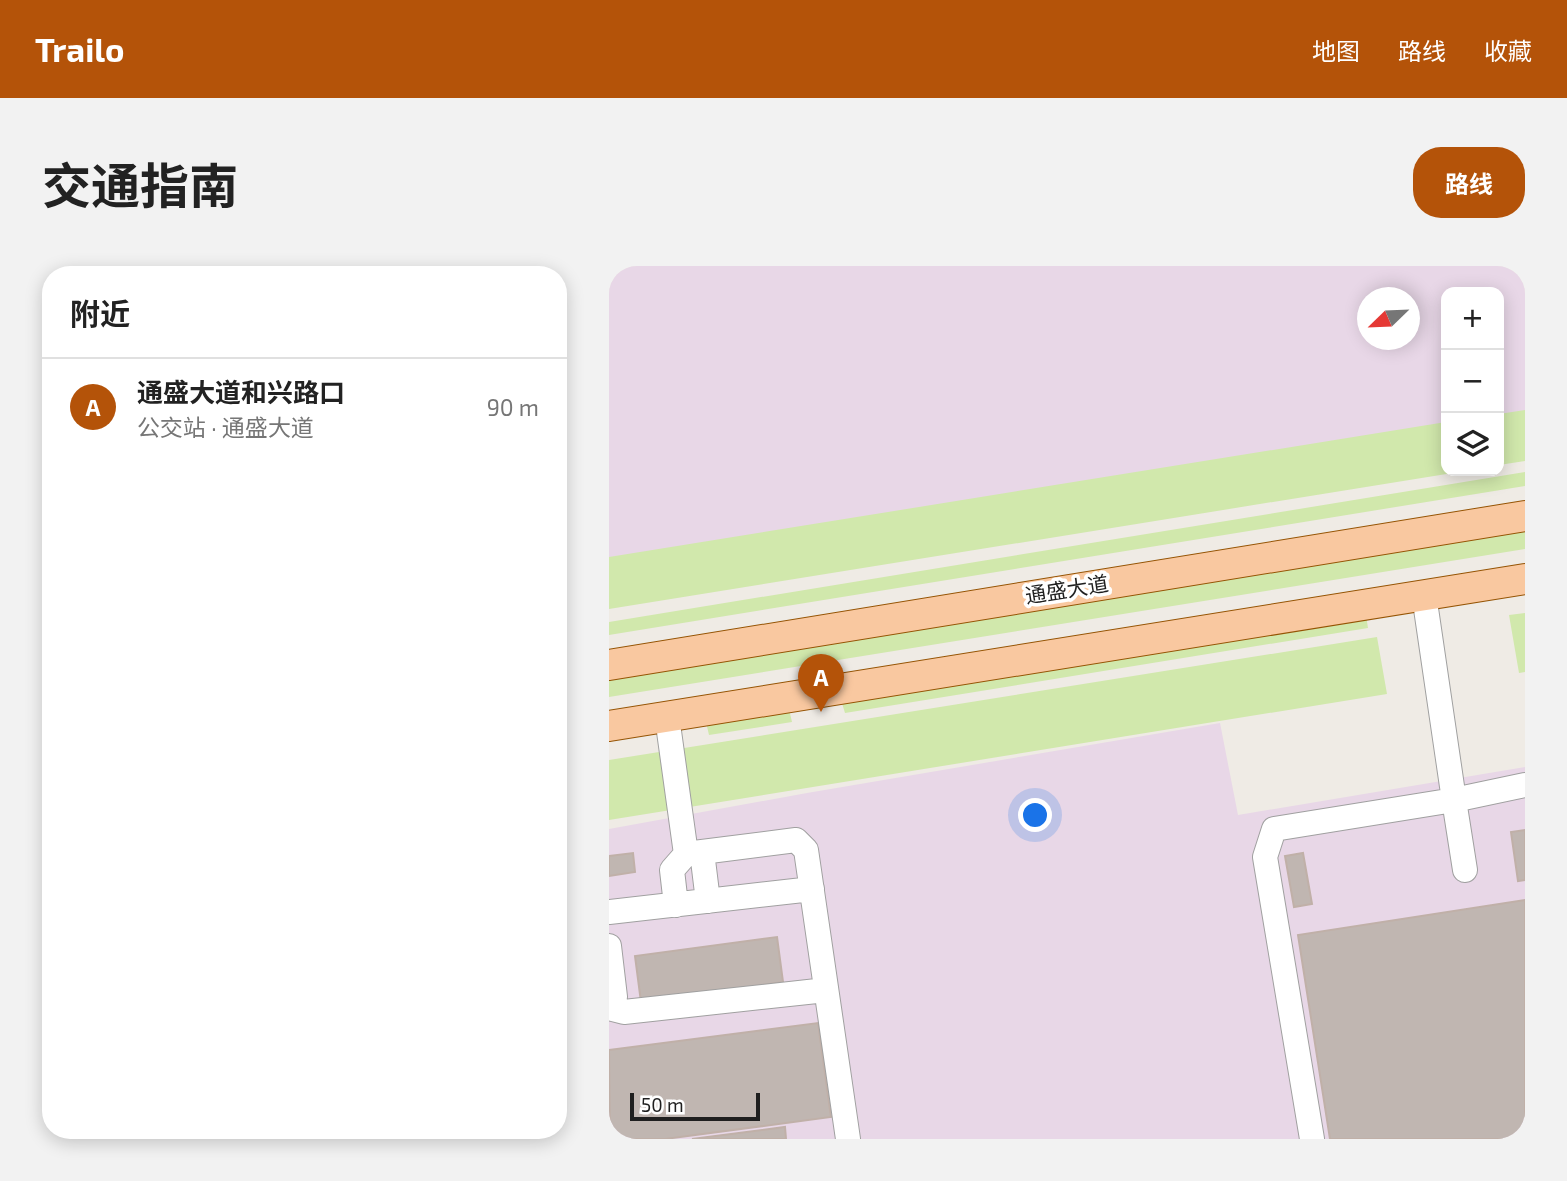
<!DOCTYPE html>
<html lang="zh">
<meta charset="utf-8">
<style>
:root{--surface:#fff;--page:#f2f2f2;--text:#222;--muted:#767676;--line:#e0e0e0;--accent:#b45309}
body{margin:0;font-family:"Exo 2","Noto Sans SC",sans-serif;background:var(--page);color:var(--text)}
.controls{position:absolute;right:21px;top:21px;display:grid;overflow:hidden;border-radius:14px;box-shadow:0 4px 18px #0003}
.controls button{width:63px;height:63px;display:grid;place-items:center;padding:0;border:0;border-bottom:2px solid var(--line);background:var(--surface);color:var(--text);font:35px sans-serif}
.compass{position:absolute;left:748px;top:21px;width:63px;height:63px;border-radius:50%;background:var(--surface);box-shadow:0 4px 18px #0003;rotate:247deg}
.scale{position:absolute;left:21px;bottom:18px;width:130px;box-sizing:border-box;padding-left:7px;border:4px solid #1f1f1f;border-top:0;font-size:19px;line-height:24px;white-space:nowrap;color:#1f1f1f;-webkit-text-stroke:5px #fff;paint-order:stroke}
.you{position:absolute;left:427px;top:550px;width:24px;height:24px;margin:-18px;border:5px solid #fff;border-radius:50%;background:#1a73e8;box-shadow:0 0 0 10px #1a73e833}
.badge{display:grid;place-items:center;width:46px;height:46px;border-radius:50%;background:var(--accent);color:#fff;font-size:23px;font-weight:700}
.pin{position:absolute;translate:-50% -58px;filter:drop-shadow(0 2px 4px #0008)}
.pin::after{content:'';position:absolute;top:37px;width:24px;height:21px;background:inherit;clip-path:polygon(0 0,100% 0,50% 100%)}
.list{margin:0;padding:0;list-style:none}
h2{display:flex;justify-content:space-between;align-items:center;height:91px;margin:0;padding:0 28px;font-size:30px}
h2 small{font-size:23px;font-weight:400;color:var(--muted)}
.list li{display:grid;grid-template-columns:46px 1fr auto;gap:21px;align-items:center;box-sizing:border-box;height:98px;padding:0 28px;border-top:2px solid var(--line)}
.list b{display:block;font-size:26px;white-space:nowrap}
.list p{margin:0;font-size:23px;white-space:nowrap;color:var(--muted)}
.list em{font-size:23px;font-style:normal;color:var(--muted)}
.icon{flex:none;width:38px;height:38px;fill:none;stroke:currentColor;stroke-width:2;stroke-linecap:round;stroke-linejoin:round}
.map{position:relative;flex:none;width:916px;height:873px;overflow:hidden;border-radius:28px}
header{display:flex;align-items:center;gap:42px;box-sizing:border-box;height:98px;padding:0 35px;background:var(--accent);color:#fff}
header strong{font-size:33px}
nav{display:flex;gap:38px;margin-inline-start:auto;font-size:24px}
.intro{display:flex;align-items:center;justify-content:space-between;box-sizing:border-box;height:168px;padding:0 42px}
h1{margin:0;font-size:49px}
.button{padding:18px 32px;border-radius:28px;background:var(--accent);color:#fff;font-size:24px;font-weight:700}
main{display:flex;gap:42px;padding:0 42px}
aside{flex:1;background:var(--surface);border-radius:28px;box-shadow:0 4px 18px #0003}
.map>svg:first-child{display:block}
.industrial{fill:#e8d7e7;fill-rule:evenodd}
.grass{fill:#d1e8ac}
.building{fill:#c0b6b1;stroke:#c0b0a8;stroke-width:2}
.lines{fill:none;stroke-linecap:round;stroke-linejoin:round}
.minor-casing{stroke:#a0a0a0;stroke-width:26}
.major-casing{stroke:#955404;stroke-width:32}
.minor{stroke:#fff;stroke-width:24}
.major{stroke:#f9c8a0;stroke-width:30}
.labels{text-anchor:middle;stroke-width:7;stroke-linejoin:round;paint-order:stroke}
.street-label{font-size:21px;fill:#1f1f1f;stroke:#fff}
</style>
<header>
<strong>Trailo</strong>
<nav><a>地图</a><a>路线</a><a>收藏</a></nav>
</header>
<div class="intro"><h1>交通指南</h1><a class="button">路线</a></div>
<main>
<aside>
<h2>附近<small></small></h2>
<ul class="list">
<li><span class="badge">A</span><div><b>通盛大道和兴路口</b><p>公交站 · 通盛大道</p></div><em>90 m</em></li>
</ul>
</aside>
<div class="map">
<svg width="916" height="873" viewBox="0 0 916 873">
<rect width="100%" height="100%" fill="#efebe5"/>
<path class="industrial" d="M0 0H916V156L890 160V26H837V168L0 296ZM758 32H800V74H758Z
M611 457 629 549 916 501V873H0V563L198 527Z"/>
<path class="grass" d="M916 144V195L890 199V148Z
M837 156V205H856L0 343V291Z
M916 206V220L0 369V356Z
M916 261V283L0 431V409Z
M916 347V406L910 407 900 349Z
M757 349 759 362 236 447 232 434Z
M768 371 778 428 0 554V494Z
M180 443 183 456 100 469 97 456Z"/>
<path class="building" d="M916 564V614L909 615 902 566Z
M24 587 26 606 0 610V590Z
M694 587 703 638 685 641 676 590Z
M916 634V873H721L689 669Z
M168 671 174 716 32 736 26 690Z
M209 757 222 851 56 873H1L0 784Z
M176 861 177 873H83Z"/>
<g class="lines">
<defs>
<path id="minor" d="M58 451 77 588 187 574 197 584 239 873
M93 586 99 635
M856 604 845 534 916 519
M67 639 63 604 77 588
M0 646 203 623
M0 680 6 731 0 741
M0 742 15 746 217 724
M703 873 656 591 665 563 845 534 815 329"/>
<path id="major" d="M0 399 916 250
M0 460 916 313"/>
</defs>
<use href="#minor" class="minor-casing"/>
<use href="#major" class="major-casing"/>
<use href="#minor" class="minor"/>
<use href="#major" class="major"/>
</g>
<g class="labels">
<g class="street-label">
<text transform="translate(458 324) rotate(-9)" y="7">通盛大道</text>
</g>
</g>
</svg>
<div class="controls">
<button>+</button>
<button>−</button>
<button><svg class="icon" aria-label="layers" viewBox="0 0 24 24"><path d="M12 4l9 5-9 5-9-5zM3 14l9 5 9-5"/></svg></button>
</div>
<svg class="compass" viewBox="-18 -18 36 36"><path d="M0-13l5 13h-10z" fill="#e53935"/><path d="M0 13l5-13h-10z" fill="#767676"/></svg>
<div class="scale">50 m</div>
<div class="you"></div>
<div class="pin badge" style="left:212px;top:446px">A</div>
</div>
</main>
